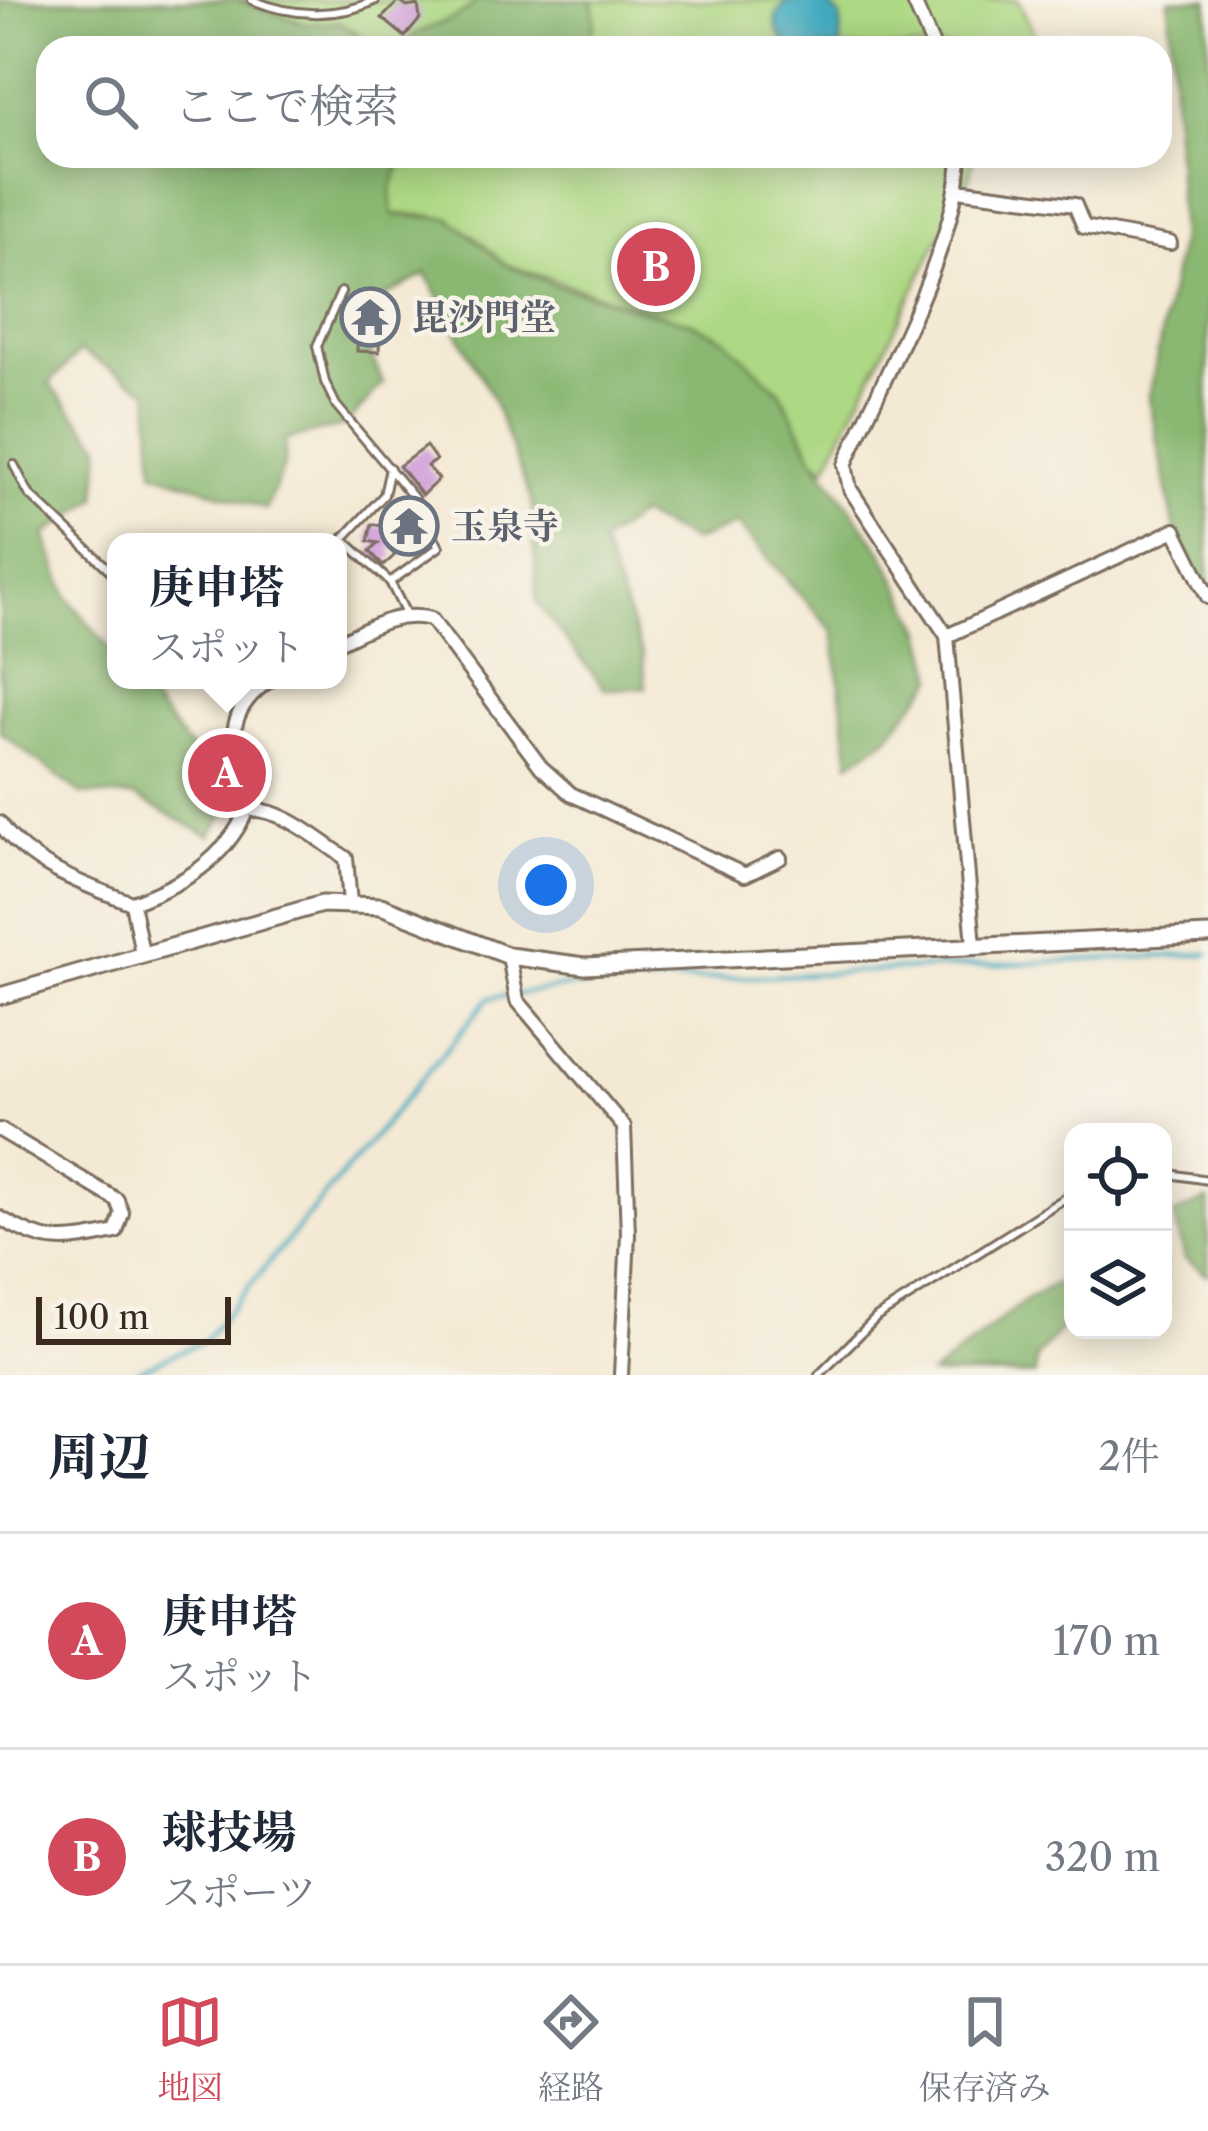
<!DOCTYPE html>
<html lang="ja">
<meta charset="utf-8">
<style>
:root{--surface:#fff;--page:#f6f6f7;--text:#1f2937;--muted:#747a83;--line:#e0e1e3;--accent:#d1495b}
body{margin:0;font-family:"Libre Caslon Text","Noto Serif JP",serif;background:var(--page);color:var(--text)}
.controls{position:absolute;right:36px;bottom:36px;display:grid;overflow:hidden;border-radius:24px;box-shadow:0 6px 30px #0003}
.controls button{width:108px;height:108px;display:grid;place-items:center;padding:0;border:0;border-bottom:3px solid var(--line);background:var(--surface);color:var(--text);font:60px sans-serif}
.scale{position:absolute;left:36px;bottom:30px;width:195px;box-sizing:border-box;padding-left:12px;border:6px solid #3b2a1e;border-top:0;font-size:33px;line-height:42px;white-space:nowrap;color:#3b2a1e;-webkit-text-stroke:9px #f7f3e8;paint-order:stroke}
.you{position:absolute;left:546px;top:885px;width:42px;height:42px;margin:-30px;border:9px solid #fff;border-radius:50%;background:#1a73e8;box-shadow:0 0 0 18px #1a73e833}
.badge{display:grid;place-items:center;width:78px;height:78px;border-radius:50%;background:var(--accent);color:#fff;font-size:39px;font-weight:700}
.pin{position:absolute;translate:-50% -50%;border:6px solid #fff;box-shadow:0 3px 12px #0006}
.popup{position:absolute;left:107px;top:533px;width:240px;height:156px;box-sizing:border-box;display:grid;place-content:center;border-radius:24px;background:var(--surface);filter:drop-shadow(0 3px 9px #0005);font-size:39px;white-space:nowrap;color:var(--muted)}
.popup b{font-size:45px;color:var(--text)}
.popup::after{content:'';position:absolute;left:50%;top:100%;margin-left:-24px;border:24px solid transparent;border-top-color:var(--surface)}
.list{margin:0;padding:0;list-style:none}
h2{display:flex;justify-content:space-between;align-items:center;height:156px;margin:0;padding:0 48px;font-size:51px}
h2 small{font-size:39px;font-weight:400;color:var(--muted)}
.list li{display:grid;grid-template-columns:78px 1fr auto;gap:36px;align-items:center;box-sizing:border-box;height:216px;padding:0 48px;border-top:3px solid var(--line)}
.list b{display:block;font-size:45px;white-space:nowrap}
.list p{margin:0;font-size:39px;white-space:nowrap;color:var(--muted)}
.list em{font-size:39px;font-style:normal;color:var(--muted)}
.icon{flex:none;width:66px;height:66px;fill:none;stroke:currentColor;stroke-width:2;stroke-linecap:round;stroke-linejoin:round}
.map{position:relative;flex:none;width:1208px;height:1375px;overflow:hidden}
.search{position:absolute;background:var(--surface);box-shadow:0 6px 30px #0003;left:36px;right:36px;top:36px;height:132px;display:flex;align-items:center;gap:30px;box-sizing:border-box;padding:0 42px;border-radius:36px;color:var(--muted);font-size:45px}
.sheet{height:588px;background:var(--surface)}
nav{display:flex;justify-content:space-around;align-items:center;box-sizing:border-box;height:168px;border-top:3px solid var(--line);background:var(--surface);font-size:33px;color:var(--muted)}
nav a{display:grid;justify-items:center;gap:6px}
nav .on{color:var(--accent)}
.map>svg:first-child{display:block}
.green{fill:#add884;stroke:#748151;stroke-width:3}
.forest{fill:#8ab872;stroke:#627148;stroke-width:3}
.water{fill:#3faabf;stroke:#3d6a6e;stroke-width:3}
.lines{fill:none;stroke-linecap:round;stroke-linejoin:round}
.stream{stroke:#3faabf;stroke-width:4.5}
.building{fill:#d09dd8}
.service-casing{stroke:#7c6d5e;stroke-width:12}
.minor-casing{stroke:#7c6d5e;stroke-width:18}
.tertiary-casing{stroke:#7c6d5e;stroke-width:21}
.service{stroke:#fff;stroke-width:6}
.minor{stroke:#fff;stroke-width:12}
.tertiary{stroke:#fff;stroke-width:15}
.labels{text-anchor:middle;stroke-width:9;stroke-linejoin:round;paint-order:stroke}
.worship-label{font-size:36px;font-weight:bold;fill:#5b616d;stroke:#f7f3e8;text-anchor:start}
</style>
<div class="map">
<svg width="1208" height="1375" viewBox="0 0 1208 1375">
<rect width="100%" height="100%" fill="#f7f3e8"/>
<filter id="ink" filterUnits="userSpaceOnUse"><feTurbulence type="fractalNoise" baseFrequency=".00833" numOctaves="2"/><feDisplacementMap in="SourceGraphic" scale="24" xChannelSelector="R" yChannelSelector="G"/><feConvolveMatrix kernelMatrix="1 2 1 2 8 2 1 2 1" color-interpolation-filters="sRGB"/></filter>
<filter id="wash" filterUnits="userSpaceOnUse"><feTurbulence type="fractalNoise" baseFrequency=".004" numOctaves="4" result="noise"/><feDisplacementMap in="SourceGraphic" scale="48" xChannelSelector="R" yChannelSelector="G"/><feGaussianBlur stdDeviation="2.7" result="paint"/><feColorMatrix in="noise" values="0 0 0 0 0 0 0 0 0 0 0 0 0 0 0 0 0 1.4 0 .05"/><feComposite in="paint" operator="in"/></filter>
<g filter="url(#wash)">
<rect width="100%" height="100%" fill="#f4e9d4"/>
<path class="green" d="M236 0H477C458 26 425 22 403 44L366 42 355 31 306 24Z
M592 0H1018L1039 43 1025 48H580C596 35 596 19 592 0Z
M404 156H974L969 178 826 468 814 458 781 393 717 334 505 264 474 236 434 216 392 214 391 189Z"/>
<path class="forest" d="M0 0H236L306 24 339 22 366 42 403 44C425 22 458 26 477 0H592C597 19 596 35 580 48H48V156H404L391 189 393 215 450 218 505 264 553 284 692 323 725 339 781 393 814 458 882 551 923 631 935 678 887 738 850 763 833 631 737 524 693 541 639 515 601 543 643 655 646 688 605 689 537 603 532 502 492 397 426 274 354 314 383 383 346 425 285 440V463L266 509 154 472 149 391 80 351 49 384 101 445 97 498 45 535 68 598 116 657V680H134L205 766 229 806 210 836 135 797 81 794 0 732Z
M1169 0H1208V597L1175 530 1149 397 1180 239Z
M1208 1200V1275L1185 1259 1174 1214Z
M1073 1273V1315L1036 1358 1035 1375H931L1026 1300Z"/>
<path class="water" d="M825 0 841 18 840 48C811 48 776 56 776 17L786 1Z"/>
<g class="lines">
<path class="stream" d="M127 1375 204 1341 489 998 573 986 1208 954"/>
</g>
<g id="blocks">
<path class="building" d="M399 1 407 7 418 5 420 19 405 37 382 18Z
M380 306 379 352 357 351 358 322 347 321V308Z
M426 446 436 460 427 466 439 479 422 495 399 466Z
M408 506 427 540 418 544 416 538 389 549 395 555 383 566 370 551 378 543 368 541 372 524 397 529 390 514Z"/>
</g>
</g>
<g filter="url(#ink)">
<use href="#blocks" fill-opacity="0" stroke="#7c6d5e" stroke-width="3"/>
<g class="lines">
<defs>
<path id="service" d="M252 0C291 16 336 19 376 0
M341 292 317 346 325 382 336 405 414 498 439 547 390 582 407 616
M14 465 29 494 116 576
M390 468 384 495 343 539 390 582
M230 680 247 700
M1163 1173 1208 1180
M819 1375 877 1317 1073 1193"/>
<path id="minor" d="M913 0 934 48
M960 156C956 250 883 377 845 465L850 489 947 636 974 945
M958 190 1075 205 1084 227 1170 243
M947 636 1175 530 1208 597
M338 643C368 629 397 610 431 619L541 767 571 794 745 875 780 858
M247 810C282 807 318 840 346 858L350 903
M0 823C27 865 87 886 132 903
M142 953 132 903C183 884 224 861 247 810 236 759 215 716 270 680
M509 956 517 1000 624 1127 628 1234 621 1375
M0 1130 117 1200 122 1213 116 1232C63 1243 48 1246 0 1218"/>
<path id="tertiary" d="M0 996 322 904 381 906 509 956 585 966 1208 935"/>
</defs>
<use href="#service" class="service-casing"/>
<use href="#minor" class="minor-casing"/>
<use href="#tertiary" class="tertiary-casing"/>
<use href="#service" class="service"/>
<use href="#minor" class="minor"/>
<use href="#tertiary" class="tertiary"/>
</g>
</g>
<defs>
<symbol id="temple-ring" viewBox="-11 -11 22 22"><circle r="9.5" fill="#f7f3e8" stroke="#6b7280" stroke-width="1.5"/><path d="M0-6L5-2H3V0L6.5 2.5H4V6H1.5V3h-3V6H-4V2.5H-6.5L-3 0V-2H-5Z" fill="#6b7280"/></symbol>
</defs>
<g fill-rule="evenodd">
<use href="#temple-ring" x="337" y="284" width="66" height="66"/>
<use href="#temple-ring" x="376" y="493" width="66" height="66"/>
</g>
<g class="labels">
<g class="worship-label">
<text x="412" y="330">毘沙門堂</text>
<text x="451" y="539">玉泉寺</text>
</g>
</g>
</svg>
<div class="controls">
<button><svg class="icon" aria-label="locate" viewBox="0 0 24 24"><circle cx="12" cy="12" r="6"/><path d="M12 2v4M12 18v4M2 12h4M18 12h4"/></svg></button>
<button><svg class="icon" aria-label="layers" viewBox="0 0 24 24"><path d="M12 4l9 5-9 5-9-5zM3 14l9 5 9-5"/></svg></button>
</div>
<div class="scale">100 m</div>
<div class="you"></div>
<div class="pin badge" style="left:227px;top:773px">A</div>
<div class="popup"><b>庚申塔</b>スポット</div>
<div class="pin badge" style="left:656px;top:267px">B</div>
<div class="search"><svg class="icon" aria-label="search" viewBox="0 0 24 24"><circle cx="10" cy="10" r="6"/><path d="M15 15l6 6"/></svg>ここで検索</div>
</div>
<section class="sheet">
<h2>周辺<small>2件</small></h2>
<ul class="list">
<li><span class="badge">A</span><div><b>庚申塔</b><p>スポット</p></div><em>170 m</em></li>
<li><span class="badge">B</span><div><b>球技場</b><p>スポーツ</p></div><em>320 m</em></li>
</ul>
</section>
<nav>
<a class="on"><svg class="icon" aria-label="map" viewBox="0 0 24 24"><path d="M3 6l6-2 6 2 6-2v14l-6 2-6-2-6 2zM9 4v14M15 6v14"/></svg>地図</a>
<a><svg class="icon" aria-label="directions" viewBox="0 0 24 24"><path d="M12 3l9 9-9 9-9-9zM9 14v-3h6M13 9l2 2-2 2"/></svg>経路</a>
<a><svg class="icon" aria-label="saved" viewBox="0 0 24 24"><path d="M7 4h10v16l-5-4-5 4z"/></svg>保存済み</a>
</nav>
